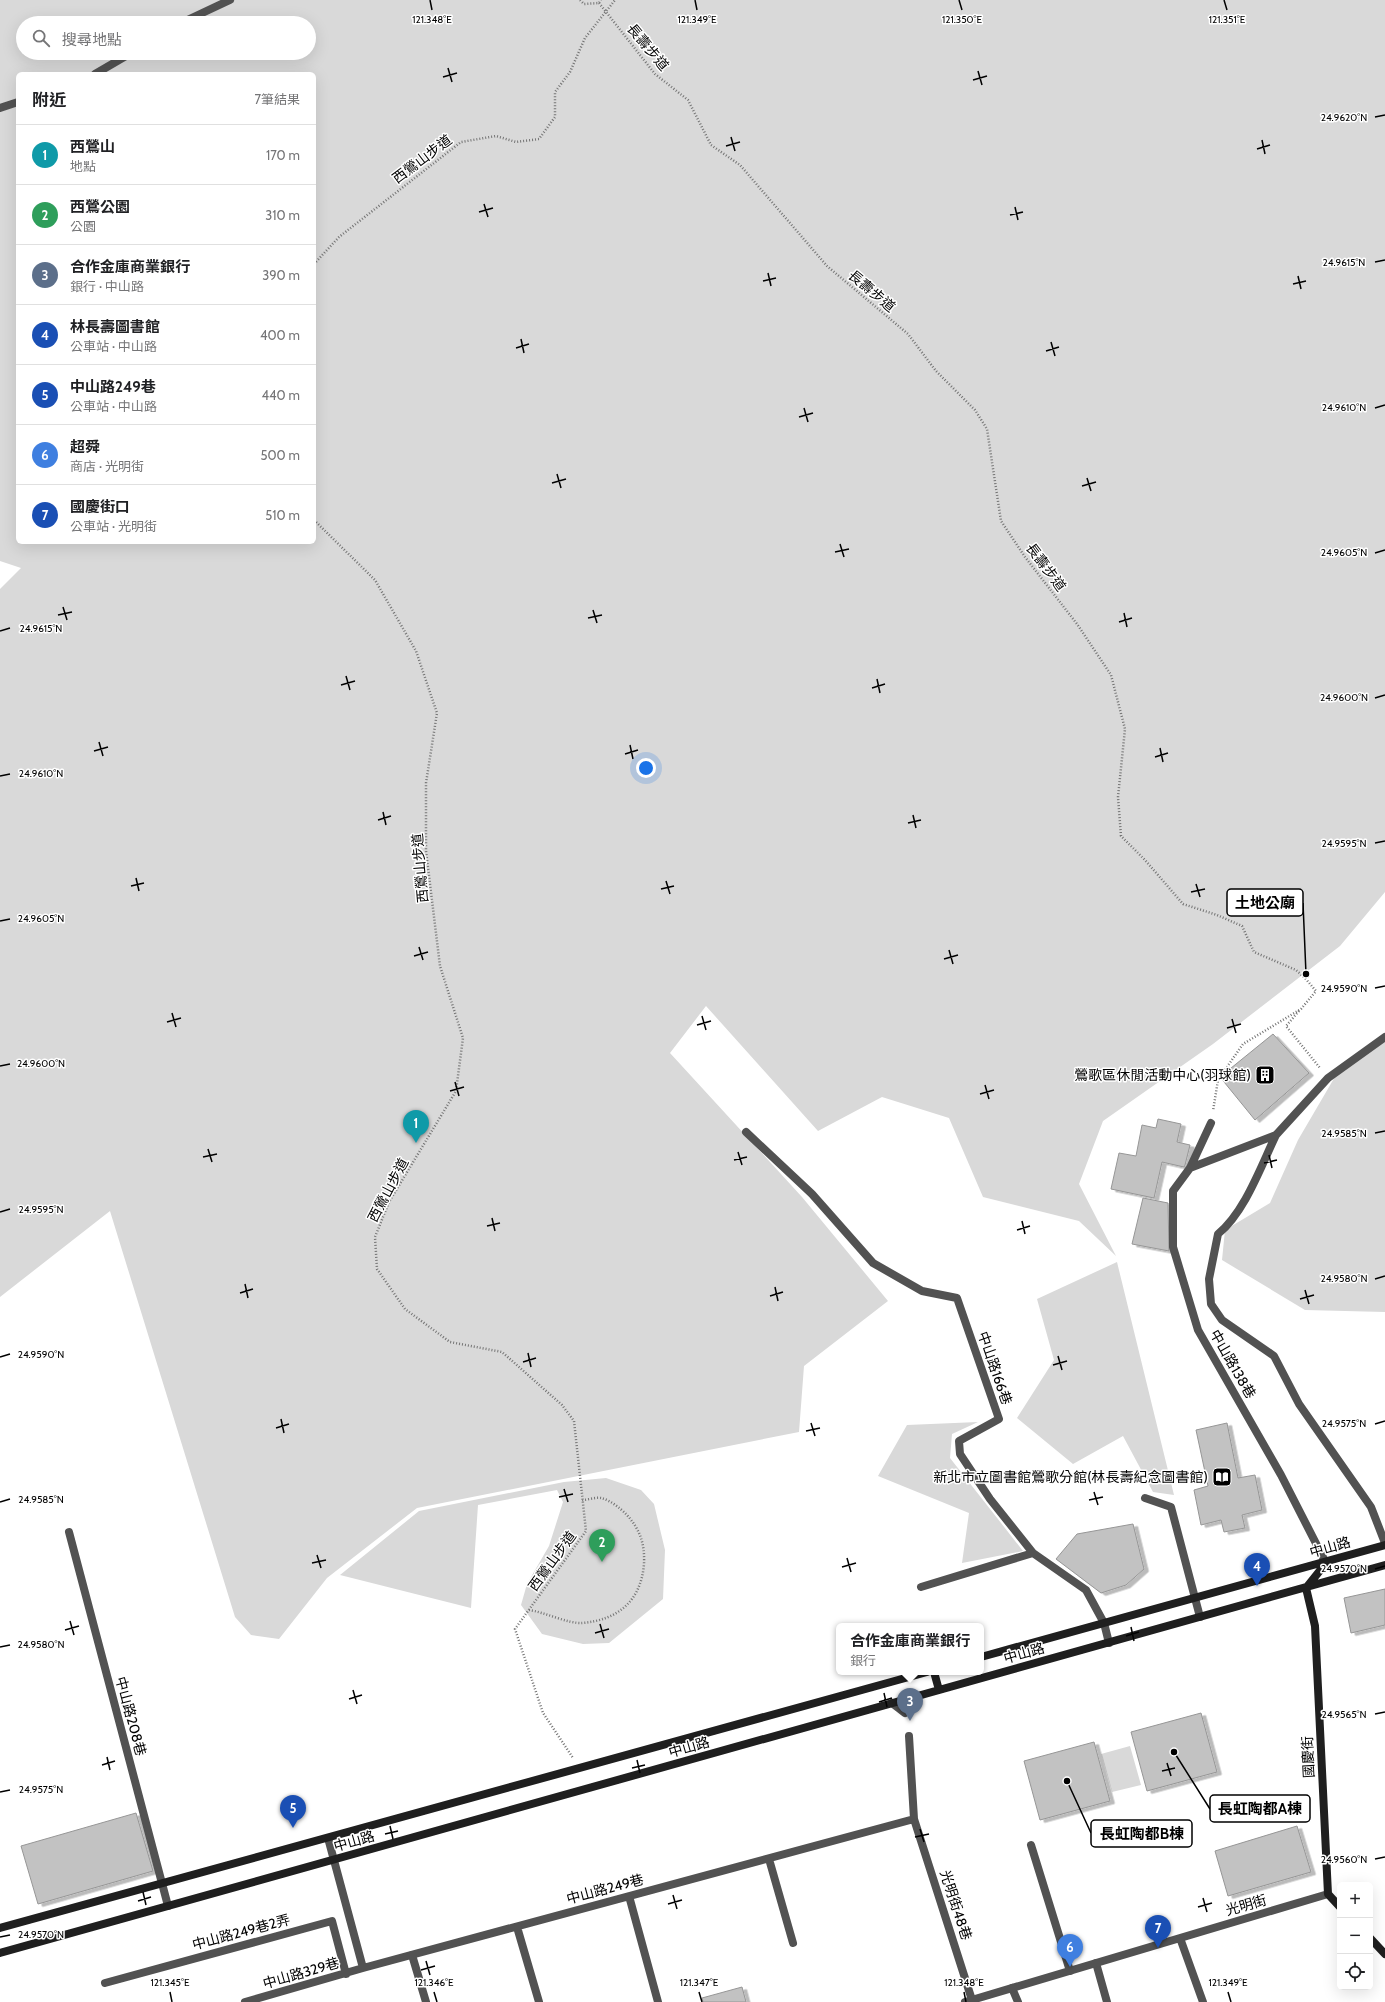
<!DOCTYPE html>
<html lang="zh-TW">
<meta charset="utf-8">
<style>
:root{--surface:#fff;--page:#f2f2f2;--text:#202124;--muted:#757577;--line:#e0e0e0;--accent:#0b8043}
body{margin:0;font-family:Cabin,"Noto Sans TC",sans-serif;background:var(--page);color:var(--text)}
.controls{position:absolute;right:12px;bottom:12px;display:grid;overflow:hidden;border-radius:6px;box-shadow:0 4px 16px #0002}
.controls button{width:36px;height:36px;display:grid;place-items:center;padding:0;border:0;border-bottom:1px solid var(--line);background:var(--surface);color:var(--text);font:20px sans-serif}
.you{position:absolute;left:646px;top:768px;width:14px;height:14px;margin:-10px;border:3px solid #fff;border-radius:50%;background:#1a73e8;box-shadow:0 0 0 6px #1a73e833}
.badge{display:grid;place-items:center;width:26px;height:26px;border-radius:50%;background:var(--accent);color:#fff;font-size:13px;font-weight:700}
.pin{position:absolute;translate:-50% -33px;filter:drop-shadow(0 1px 2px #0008)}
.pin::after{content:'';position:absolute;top:21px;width:14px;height:12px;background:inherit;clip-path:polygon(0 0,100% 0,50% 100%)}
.popup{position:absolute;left:836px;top:1623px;width:148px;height:52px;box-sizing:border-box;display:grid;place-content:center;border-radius:6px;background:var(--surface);filter:drop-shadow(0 1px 3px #0005);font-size:13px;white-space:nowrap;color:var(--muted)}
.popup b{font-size:15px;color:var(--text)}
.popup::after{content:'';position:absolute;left:50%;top:100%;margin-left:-8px;border:8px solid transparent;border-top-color:var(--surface)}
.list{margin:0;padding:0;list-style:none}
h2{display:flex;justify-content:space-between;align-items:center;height:52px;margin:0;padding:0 16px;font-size:17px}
h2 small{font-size:13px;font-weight:400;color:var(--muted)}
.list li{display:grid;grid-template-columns:26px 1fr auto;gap:12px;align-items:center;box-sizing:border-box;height:60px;padding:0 16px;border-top:1px solid var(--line)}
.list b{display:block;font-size:15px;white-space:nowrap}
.list p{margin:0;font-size:13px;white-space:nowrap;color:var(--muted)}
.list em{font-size:13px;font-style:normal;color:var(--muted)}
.icon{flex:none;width:22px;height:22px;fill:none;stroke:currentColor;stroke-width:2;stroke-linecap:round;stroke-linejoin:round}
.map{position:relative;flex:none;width:1385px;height:2002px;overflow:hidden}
.search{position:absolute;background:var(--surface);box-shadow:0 4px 16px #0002;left:16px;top:16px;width:300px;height:44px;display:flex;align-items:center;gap:10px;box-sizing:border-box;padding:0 14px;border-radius:22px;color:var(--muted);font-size:15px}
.panel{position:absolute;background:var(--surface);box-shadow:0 4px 16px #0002;left:16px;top:72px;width:300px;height:472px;border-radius:6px}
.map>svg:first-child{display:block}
.green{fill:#d9d9d9;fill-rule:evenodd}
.building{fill:#c2c2c2;stroke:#969696;filter:url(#shadow)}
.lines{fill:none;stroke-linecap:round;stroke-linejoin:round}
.path{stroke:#747474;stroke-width:2.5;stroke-dasharray:1 2;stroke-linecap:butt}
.lane{stroke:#525252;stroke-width:8}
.street{stroke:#525252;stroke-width:8}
.secondary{stroke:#1f1f1f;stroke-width:8}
.ticks{fill:none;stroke:#000;stroke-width:1.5}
.labels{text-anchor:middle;stroke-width:3;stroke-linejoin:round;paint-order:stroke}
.street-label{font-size:14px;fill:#000;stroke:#fff}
.poi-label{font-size:14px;fill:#000;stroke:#fff;text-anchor:end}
.ticks-label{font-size:10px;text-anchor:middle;fill:#000;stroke:#fff;stroke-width:3;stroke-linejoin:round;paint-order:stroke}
.leader{fill:none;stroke:#000;stroke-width:1.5}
.callout-dot{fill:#000;stroke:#fff;stroke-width:1.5}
.callout{fill:#fff;stroke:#000;stroke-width:1.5}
.callout-label{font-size:15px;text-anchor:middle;font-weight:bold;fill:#000}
</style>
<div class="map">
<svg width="1385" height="2002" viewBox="0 0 1385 2002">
<defs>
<filter id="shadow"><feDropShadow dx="4.5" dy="2.5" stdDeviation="0" flood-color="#0004"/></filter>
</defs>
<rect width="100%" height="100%" fill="#fff"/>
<path class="green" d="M0 0H1385V892L1340 946 1213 1044 1103 1121 1079 1184 1116 1256 1079 1221 983 1197 949 1118 882 1097 818 1131 706 1006 670 1053 802 1197 888 1301 804 1366 799 1432 417 1508 327 1578 279 1639 251 1635 235 1617 110 1211 0 1297V589L21 568 0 561ZM23 23H309V53H23ZM18 74H314V542H18Z
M1385 1038V1312L1305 1310 1222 1260 1225 1230 1270 1203 1298 1140 1336 1075Z
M1117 1262 1174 1495 1153 1492 1123 1436 1073 1464 1017 1418 1054 1360 1037 1299Z
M978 1422 952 1434 950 1458 1023 1551 962 1563 969 1513 878 1476 907 1425Z
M606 1478 641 1490 654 1504 665 1550 663 1599 609 1643 583 1644 542 1634 521 1605 527 1584 549 1546 563 1502 557 1490 478 1505 471 1608 340 1575 419 1511 564 1482Z
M1130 1746 1141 1785 1112 1792 1101 1754Z"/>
<path class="building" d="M1273 1034 1309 1073 1255 1120 1220 1077Z
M1158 1119 1181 1124 1177 1142 1190 1145 1185 1165 1184 1167 1162 1162 1154 1198 1111 1189 1119 1153 1136 1156 1142 1125 1156 1128Z
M1143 1198 1168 1203 1169 1251 1132 1244Z
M1227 1423 1238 1478 1255 1475 1262 1510 1242 1515 1245 1528 1224 1532 1221 1520 1201 1525 1194 1490 1208 1486 1196 1430Z
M1133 1524 1144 1569 1126 1585 1101 1593 1056 1559 1077 1534Z
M1385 1589V1625L1351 1633 1344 1598Z
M1201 1713 1217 1772 1147 1791 1131 1732Z
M1094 1742 1110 1801 1040 1820 1024 1761Z
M136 1813 153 1871 38 1904 21 1846Z
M1297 1826 1311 1872 1228 1896 1215 1851Z
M742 1987 746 2002H703L702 1998Z"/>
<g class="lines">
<path class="path" d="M580 0 584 4 599 3 601 0
M599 3 655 74 688 100 711 145 740 165 827 266 908 334 936 371 975 410 987 429 1001 521 1025 557 1077 624 1111 675 1125 729 1118 797 1121 836 1145 860 1183 904 1217 915 1242 926 1254 952 1296 970 1305 978 1316 991 1301 1009 1243 1044 1218 1080 1213 1111
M314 264 339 237 461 142 496 136 516 142 539 139 555 117V92L570 72 585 38 615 0
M314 520 375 580 416 651 437 713 426 783V851L440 966 463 1038 456 1091 389 1202 375 1237 377 1269 405 1309 450 1342 502 1352 562 1405 574 1421 586 1531 515 1629 543 1713 573 1758
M1299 1011 1286 1026 1320 1068
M529 1610C544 1612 569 1624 582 1623 618 1620 641 1601 644 1564 645 1544 640 1529 626 1514 620 1508 610 1500 601 1498 595 1497 588 1500 582 1500"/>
<path class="lane" d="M181 23 230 0
M95 74 131 53
M0 108 18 102
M746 1132 812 1194 873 1263 922 1291 957 1298 999 1419 959 1441 960 1454 990 1499 1033 1553 1086 1590 1104 1623 1109 1643
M1145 1498 1171 1507 1200 1617
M69 1532 168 1906
M921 1587 1033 1553
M892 1703 905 1713
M909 1736 914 1819 972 2000
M328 1838 363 1968
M1031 1845 1070 1971
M769 1859 793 1943
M629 1896 658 2002
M517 1927 539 2002
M1096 1963 1107 2002
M105 1983 332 1921 346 1974
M1012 1988 1018 2002
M245 2002 363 1968 914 1819"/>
<path class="street" d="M1211 1123 1190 1168 1173 1191V1247L1198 1330 1281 1475 1326 1563
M1276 1135C1261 1166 1245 1212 1218 1234L1209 1279 1211 1304 1222 1320 1274 1356 1299 1404 1371 1507 1385 1543
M1190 1168 1276 1135 1328 1078 1385 1037
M1180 1938 1203 2002
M412 1955 426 2002
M965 2002 1328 1894"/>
<path class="secondary" d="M1306 1588 1315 1626 1328 1894 1340 1907
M1306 1588 1326 1563
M981 1657 1385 1545
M934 1672 939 1690
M0 1928 927 1672
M1370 1938 1385 1954
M0 1953 1385 1565"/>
</g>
<path class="ticks" d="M430 0 432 10M695 0 697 10M959 0 962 10M1224 0 1227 10M448 68 452 82M978 71 982 85M443 77 457 73M973 80 987 76M1375 117 1385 115M731 137 735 151M1262 140 1265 154M726 146 740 142M1257 149 1270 145M484 204 488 217M1015 207 1018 220M479 212 493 208M1010 215 1023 212M1375 262 1385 260M768 273 771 286M1298 276 1301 289M763 281 776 278M1293 284 1306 281M521 339 524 353M1051 342 1055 356M516 348 529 344M1046 351 1059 347M804 408 808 422M1375 408 1385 405M799 417 813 413M557 474 561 488M1087 478 1091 491M552 483 566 479M1082 486 1096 482M840 544 844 557M835 552 849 549M1375 553 1385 550M63 607 67 620M593 610 597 623M1124 613 1127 627M58 615 72 612M588 618 602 615M1119 622 1132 618M0 631 10 628M346 676 350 690M877 679 880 693M341 685 355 681M872 688 885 684M1375 698 1385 695M99 742 103 756M630 745 633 759M1160 748 1163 762M94 751 108 747M625 754 638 750M1155 757 1168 753M0 776 10 774M383 812 386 825M913 815 916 828M378 820 391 816M908 823 921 820M1375 843 1385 841M136 878 139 891M666 881 670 894M1196 884 1200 897M131 886 144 883M661 889 674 886M1191 892 1205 889M0 921 10 919M419 947 423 960M949 950 953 964M414 956 428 952M944 959 958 955M1375 988 1385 986M172 1013 176 1027M702 1016 706 1030M1232 1019 1236 1033M167 1022 181 1018M697 1025 711 1021M1227 1028 1241 1024M0 1066 10 1064M455 1082 459 1096M985 1085 989 1099M450 1091 464 1087M980 1094 994 1090M1375 1133 1385 1131M208 1149 212 1162M738 1152 742 1165M1269 1155 1272 1168M203 1157 217 1154M734 1160 747 1157M1264 1163 1277 1160M0 1212 10 1209M492 1218 495 1231M1022 1221 1025 1234M487 1226 500 1223M1017 1230 1030 1226M1375 1279 1385 1276M245 1284 248 1298M775 1287 778 1301M1305 1290 1309 1304M240 1293 253 1289M770 1296 783 1292M1300 1299 1314 1295M528 1353 531 1367M1058 1356 1062 1370M0 1357 10 1354M523 1362 536 1358M1053 1365 1067 1361M281 1419 284 1433M811 1423 815 1436M1375 1424 1385 1421M276 1428 289 1424M806 1431 820 1428M564 1489 568 1502M1094 1492 1098 1505M559 1497 573 1494M1089 1500 1103 1497M0 1502 10 1499M317 1555 321 1568M847 1558 851 1572M312 1563 326 1560M842 1567 856 1563M1375 1569 1385 1566M70 1621 74 1635M600 1624 604 1638M1131 1627 1134 1641M65 1630 79 1626M595 1633 609 1629M1126 1636 1139 1632M0 1647 10 1645M353 1690 357 1704M884 1693 887 1707M349 1699 362 1695M879 1702 892 1698M1375 1714 1385 1712M107 1757 110 1770M637 1760 640 1773M1167 1763 1171 1776M102 1765 115 1761M632 1768 645 1765M1162 1771 1175 1768M0 1792 10 1790M390 1826 393 1839M920 1829 924 1842M385 1834 398 1831M915 1837 929 1834M1375 1859 1385 1857M143 1892 146 1905M673 1895 677 1909M1203 1898 1207 1912M138 1901 151 1897M668 1904 682 1900M1198 1907 1212 1903M0 1937 10 1935M426 1961 430 1975M421 1970 435 1966M170 1992 172 2002M434 1992 437 2002M699 1992 702 2002M964 1992 966 2002M1228 1992 1231 2002"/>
<defs>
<symbol id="building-square" viewBox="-11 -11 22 22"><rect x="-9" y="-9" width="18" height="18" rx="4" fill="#000" stroke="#fff"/><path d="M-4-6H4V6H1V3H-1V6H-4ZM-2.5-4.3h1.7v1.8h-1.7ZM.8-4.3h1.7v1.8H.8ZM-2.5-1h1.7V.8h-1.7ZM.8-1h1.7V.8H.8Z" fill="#fff"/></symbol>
<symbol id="library-square" viewBox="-11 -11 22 22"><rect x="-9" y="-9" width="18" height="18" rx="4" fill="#000" stroke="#fff"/><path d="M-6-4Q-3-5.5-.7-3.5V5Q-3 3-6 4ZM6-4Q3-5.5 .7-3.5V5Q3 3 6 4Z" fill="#fff"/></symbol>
</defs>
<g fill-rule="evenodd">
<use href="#building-square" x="1254" y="1064" width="22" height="22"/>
<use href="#library-square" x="1211" y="1466" width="22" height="22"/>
</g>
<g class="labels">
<g class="street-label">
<text transform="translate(648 47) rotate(50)" y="5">長壽步道</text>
<text transform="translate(422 159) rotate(-37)" y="5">西鶯山步道</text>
<text transform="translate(872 291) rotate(40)" y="5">長壽步道</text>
<text transform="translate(1046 567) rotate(53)" y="5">長壽步道</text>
<text transform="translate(420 868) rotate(-95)" y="5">西鶯山步道</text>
<text transform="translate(388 1190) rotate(-62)" y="5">西鶯山步道</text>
<text transform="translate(1233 1364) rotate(60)" y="5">中山路138巷</text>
<text transform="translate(995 1368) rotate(71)" y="5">中山路166巷</text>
<text transform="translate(1330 1547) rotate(-16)" y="5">中山路</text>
<text transform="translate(552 1561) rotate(-54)" y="5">西鶯山步道</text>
<text transform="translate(1024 1653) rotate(-16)" y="5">中山路</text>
<text transform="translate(131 1716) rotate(75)" y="5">中山路208巷</text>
<text transform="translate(689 1747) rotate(-16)" y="5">中山路</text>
<text transform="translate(1308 1757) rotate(-93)" y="5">國慶街</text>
<text transform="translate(354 1841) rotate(-16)" y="5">中山路</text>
<text transform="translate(605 1889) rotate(-15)" y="5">中山路249巷</text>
<text transform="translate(956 1905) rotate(72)" y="5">光明街48巷</text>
<text transform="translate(1246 1905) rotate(-16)" y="5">光明街</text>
<text transform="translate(241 1932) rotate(-15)" y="5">中山路249巷2弄</text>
<text transform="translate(301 1973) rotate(-16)" y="5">中山路329巷</text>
</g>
<g class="poi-label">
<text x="1251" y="1080">鶯歌區休閒活動中心(羽球館)</text>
<text x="1208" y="1482">新北市立圖書館鶯歌分館(林長壽紀念圖書館)</text>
</g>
</g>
<g class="ticks-label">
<text x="432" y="23">121.348°E</text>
<text x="697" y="23">121.349°E</text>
<text x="962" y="23">121.350°E</text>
<text x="1227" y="23">121.351°E</text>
<text x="1344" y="121">24.9620°N</text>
<text x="1344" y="266">24.9615°N</text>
<text x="1344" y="411">24.9610°N</text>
<text x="1344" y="556">24.9605°N</text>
<text x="41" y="632">24.9615°N</text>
<text x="1344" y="701">24.9600°N</text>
<text x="41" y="777">24.9610°N</text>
<text x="1344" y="847">24.9595°N</text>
<text x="41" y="922">24.9605°N</text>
<text x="1344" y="992">24.9590°N</text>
<text x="41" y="1067">24.9600°N</text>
<text x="1344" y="1137">24.9585°N</text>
<text x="41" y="1213">24.9595°N</text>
<text x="1344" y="1282">24.9580°N</text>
<text x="41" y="1358">24.9590°N</text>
<text x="1344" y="1427">24.9575°N</text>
<text x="41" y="1503">24.9585°N</text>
<text x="1344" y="1572">24.9570°N</text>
<text x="41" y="1648">24.9580°N</text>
<text x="1344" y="1718">24.9565°N</text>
<text x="41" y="1793">24.9575°N</text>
<text x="1344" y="1863">24.9560°N</text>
<text x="41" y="1938">24.9570°N</text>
<text x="170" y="1986">121.345°E</text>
<text x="434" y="1986">121.346°E</text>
<text x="699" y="1986">121.347°E</text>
<text x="964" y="1986">121.348°E</text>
<text x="1228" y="1986">121.349°E</text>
</g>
<path class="leader" d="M1306 974L1303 903M1174 1752L1210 1809M1067 1781L1091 1833"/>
<g class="callout-dot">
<circle cx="1306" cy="974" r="4"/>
<circle cx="1174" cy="1752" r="4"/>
<circle cx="1067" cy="1781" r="4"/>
</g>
<g class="callout">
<rect x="1227" y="889" width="76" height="27" rx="4"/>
<rect x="1210" y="1795" width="100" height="27" rx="4"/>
<rect x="1091" y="1820" width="101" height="27" rx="4"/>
</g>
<g class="callout-label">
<text x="1265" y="908">土地公廟</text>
<text x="1260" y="1814">長虹陶都A棟</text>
<text x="1142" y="1839">長虹陶都B棟</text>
</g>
</svg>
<div class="controls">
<button>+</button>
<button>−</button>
<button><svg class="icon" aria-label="locate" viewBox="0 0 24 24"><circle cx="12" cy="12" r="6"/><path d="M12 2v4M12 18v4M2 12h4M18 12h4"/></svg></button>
</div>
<div class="you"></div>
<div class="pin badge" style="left:416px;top:1143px;background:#0f9aa8">1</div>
<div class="pin badge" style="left:602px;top:1562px;background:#2e9e5b">2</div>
<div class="pin badge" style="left:910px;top:1721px;background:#5c6f8a">3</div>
<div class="popup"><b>合作金庫商業銀行</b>銀行</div>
<div class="pin badge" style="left:1257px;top:1586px;background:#1a4fb4">4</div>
<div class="pin badge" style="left:293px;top:1828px;background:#1a4fb4">5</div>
<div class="pin badge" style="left:1070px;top:1967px;background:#3f7fe0">6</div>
<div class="pin badge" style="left:1158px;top:1948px;background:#1a4fb4">7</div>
<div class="search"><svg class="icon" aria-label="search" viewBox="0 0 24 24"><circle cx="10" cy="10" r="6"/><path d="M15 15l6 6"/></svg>搜尋地點</div>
<section class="panel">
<h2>附近<small>7筆結果</small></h2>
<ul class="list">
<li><span class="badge" style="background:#0f9aa8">1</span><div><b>西鶯山</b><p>地點</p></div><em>170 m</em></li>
<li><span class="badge" style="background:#2e9e5b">2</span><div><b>西鶯公園</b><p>公園</p></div><em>310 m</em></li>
<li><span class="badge" style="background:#5c6f8a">3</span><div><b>合作金庫商業銀行</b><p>銀行 · 中山路</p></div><em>390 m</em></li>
<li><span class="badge" style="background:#1a4fb4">4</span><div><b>林長壽圖書館</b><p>公車站 · 中山路</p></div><em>400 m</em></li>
<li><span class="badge" style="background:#1a4fb4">5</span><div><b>中山路249巷</b><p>公車站 · 中山路</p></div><em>440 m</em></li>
<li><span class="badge" style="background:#3f7fe0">6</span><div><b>超舜</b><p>商店 · 光明街</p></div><em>500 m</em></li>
<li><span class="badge" style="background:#1a4fb4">7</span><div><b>國慶街口</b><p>公車站 · 光明街</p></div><em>510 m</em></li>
</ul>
</section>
</div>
